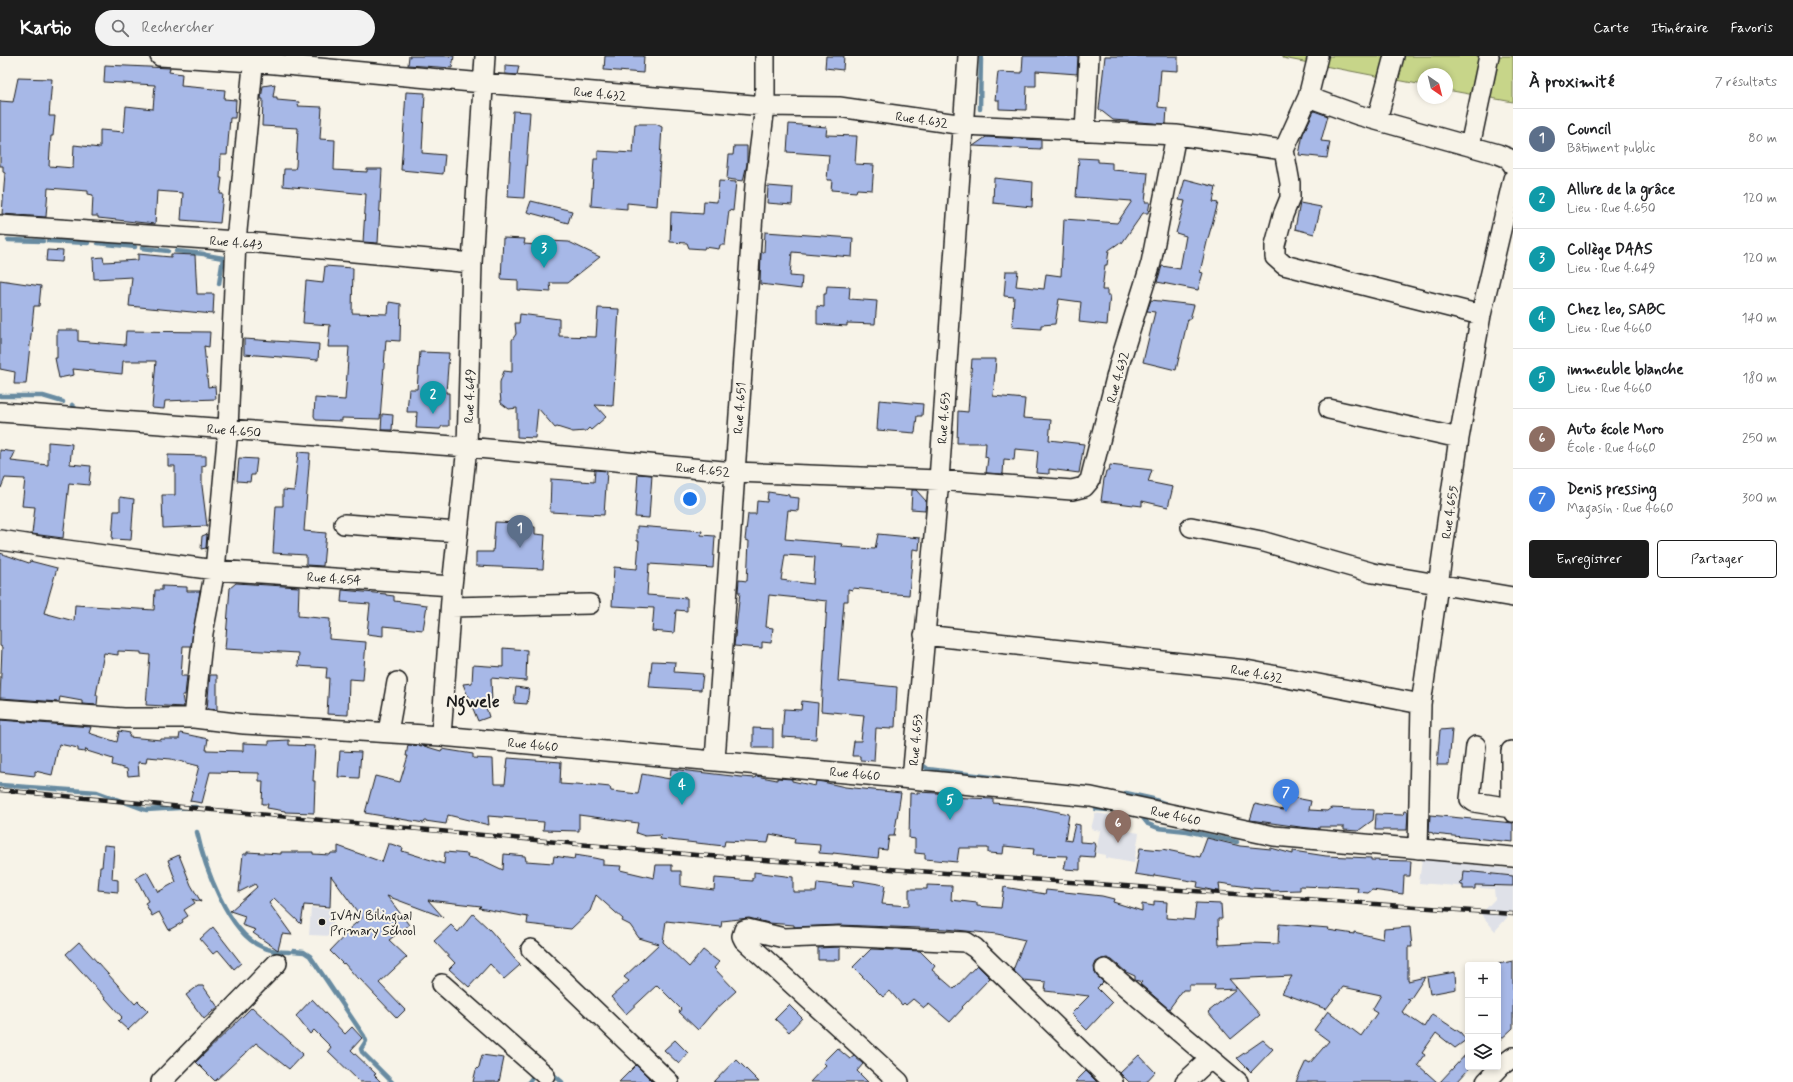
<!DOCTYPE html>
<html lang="fr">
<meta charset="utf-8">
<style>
:root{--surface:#fff;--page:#f2f2f2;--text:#202124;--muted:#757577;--line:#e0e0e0;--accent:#1c1c1c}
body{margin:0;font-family:Mynerve,sans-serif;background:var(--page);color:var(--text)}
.controls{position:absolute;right:12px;bottom:12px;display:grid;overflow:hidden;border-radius:4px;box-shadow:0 2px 6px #0003}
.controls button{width:36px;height:36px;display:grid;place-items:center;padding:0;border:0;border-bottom:1px solid var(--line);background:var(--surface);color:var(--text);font:20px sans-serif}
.compass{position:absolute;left:1417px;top:12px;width:36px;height:36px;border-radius:50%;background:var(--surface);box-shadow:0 2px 6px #0003;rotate:145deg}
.you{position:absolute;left:690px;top:443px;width:14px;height:14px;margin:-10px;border:3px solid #fff;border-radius:50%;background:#1a73e8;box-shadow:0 0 0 6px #1a73e833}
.badge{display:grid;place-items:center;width:26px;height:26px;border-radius:50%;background:var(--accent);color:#fff;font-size:13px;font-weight:700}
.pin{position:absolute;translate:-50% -33px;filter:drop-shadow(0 1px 2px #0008)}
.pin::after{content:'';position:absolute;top:21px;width:14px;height:12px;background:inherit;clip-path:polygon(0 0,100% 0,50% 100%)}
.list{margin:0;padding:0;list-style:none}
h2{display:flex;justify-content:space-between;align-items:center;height:52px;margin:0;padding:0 16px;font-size:17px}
h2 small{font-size:13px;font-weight:400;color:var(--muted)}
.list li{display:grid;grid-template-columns:26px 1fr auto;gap:12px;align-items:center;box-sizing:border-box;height:60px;padding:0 16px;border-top:1px solid var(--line)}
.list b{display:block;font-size:15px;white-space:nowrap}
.list p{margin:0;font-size:13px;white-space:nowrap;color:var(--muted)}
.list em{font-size:13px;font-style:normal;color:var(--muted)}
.actions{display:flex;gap:8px;padding:12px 16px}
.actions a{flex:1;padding:9px 0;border:1px solid var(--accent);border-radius:4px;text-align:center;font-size:14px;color:var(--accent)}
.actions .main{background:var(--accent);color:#fff}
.icon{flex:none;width:22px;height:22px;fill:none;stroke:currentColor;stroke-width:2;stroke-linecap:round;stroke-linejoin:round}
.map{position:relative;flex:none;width:1513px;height:1026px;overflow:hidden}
header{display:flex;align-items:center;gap:24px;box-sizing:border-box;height:56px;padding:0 20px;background:var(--accent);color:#fff}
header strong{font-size:19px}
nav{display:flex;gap:22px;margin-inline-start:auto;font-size:14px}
.search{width:280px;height:36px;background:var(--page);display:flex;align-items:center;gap:10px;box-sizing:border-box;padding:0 14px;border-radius:22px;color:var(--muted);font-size:15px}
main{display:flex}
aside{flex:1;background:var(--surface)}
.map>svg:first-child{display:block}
.built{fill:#dfe1e8}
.green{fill:#c7d589;stroke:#727852}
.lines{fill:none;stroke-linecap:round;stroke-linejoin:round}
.stream{stroke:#678ba1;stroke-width:4.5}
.building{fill:#a7b8e7;stroke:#1c1c1c;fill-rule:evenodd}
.minor-casing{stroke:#1c1c1c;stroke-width:22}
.minor{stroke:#f7f3e8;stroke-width:19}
.rail-casing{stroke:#1c1c1c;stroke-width:4.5}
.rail{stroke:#f7f3e8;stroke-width:3;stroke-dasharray:9;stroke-linecap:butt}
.poi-dot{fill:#1c1c1c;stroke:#f7f3e8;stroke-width:1.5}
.labels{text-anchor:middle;stroke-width:4;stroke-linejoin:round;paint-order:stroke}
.street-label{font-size:13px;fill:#1c1c1c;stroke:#f7f3e8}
.poi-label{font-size:13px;fill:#1c1c1c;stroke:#f7f3e8;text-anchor:start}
.district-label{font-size:17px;font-weight:bold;fill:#1c1c1c;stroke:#f7f3e8}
</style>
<header>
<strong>Kartio</strong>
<div class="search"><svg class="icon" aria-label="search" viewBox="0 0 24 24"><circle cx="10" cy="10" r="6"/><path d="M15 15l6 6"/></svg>Rechercher</div>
<nav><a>Carte</a><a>Itinéraire</a><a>Favoris</a></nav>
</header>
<main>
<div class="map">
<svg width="1513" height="1026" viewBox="0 0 1513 1026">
<rect width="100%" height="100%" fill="#f7f3e8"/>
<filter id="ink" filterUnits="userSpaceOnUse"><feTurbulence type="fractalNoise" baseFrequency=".025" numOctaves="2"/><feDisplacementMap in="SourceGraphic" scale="8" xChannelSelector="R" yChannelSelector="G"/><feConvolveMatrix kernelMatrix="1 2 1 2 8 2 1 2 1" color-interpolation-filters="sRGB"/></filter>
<g filter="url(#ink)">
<path class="built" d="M1095 757 1114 760 1112 772 1139 777 1134 807 1106 802V799L1096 797 1100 775 1091 773Z
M1422 803 1513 813V855L1495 875 1481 858 1495 843 1494 833 1419 827Z
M311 852 334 853 332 880 309 879Z"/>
<path class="green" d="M1283 0H1513V46L1447 34V18H1423V29L1283 2Z"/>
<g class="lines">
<path class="stream" d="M980 53 981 0
M8 184 43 185
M48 185 88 187
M98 187 135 191
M142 192 168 195
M176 195 204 198
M206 199 223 202 219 228
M0 340H19
M20 340H43L63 346
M72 349 78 355
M921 708 928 713 999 722
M0 729 97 736 146 754 195 751 198 752
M1126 737 1153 743 1167 748
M1096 753 1109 754
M1140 758 1148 768 1158 772 1187 775 1237 786
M197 776C204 809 228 877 262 891 271 895 280 896 289 896
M293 895 304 896 310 900 364 980 366 985 361 993 362 996 392 1026
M555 1020 562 1026
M529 1026 536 1017"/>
</g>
<path class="building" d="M409 0H454L452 12 408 9Z
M605 0H644L643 17 604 14Z
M826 0H844L843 14 825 12Z
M1023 0H1078L1077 18 1036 15V30H1027L1026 54 999 53V44H995L998 16 1022 17Z
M1105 0H1178V15L1161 14 1158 51 1167 52 1166 68 1113 64 1099 53Z
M105 9 170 12 169 16 182 18 181 30 225 34 224 43 236 44 235 62H230L227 99H221L220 122H222L220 138H223L220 167 181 164 183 137 157 135 155 168 98 162V160H92L93 139 88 138V135L48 132 46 161 2 158 5 117 3 116V110H0V45L13 46 18 22 52 23 49 60H55L53 80H51L49 110 73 112 74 89 100 92V74L124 76 126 50 153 53 155 29 104 26Z
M505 9 519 10 517 19 505 18Z
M275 28 273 41H277V44L299 46 298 50 322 51 320 83 335 84 334 114 367 116V113H382L378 187 363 186 366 138 283 130 284 113H295L296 110 298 72 262 70 263 43H261L263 30Z
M406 36 425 37 422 97 445 99 443 118 401 114Z
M513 55 530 56 524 142 508 141Z
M1314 55 1328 60 1321 85 1330 86 1327 102 1299 99 1303 78Z
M635 68H656L662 71 657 150 627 147V153L591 150 594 103H598V95L633 97Z
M789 68 827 71 826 79 857 80 855 108 874 109 872 134 857 133 856 136 831 134 832 124H827L829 99 787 96Z
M986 81 1041 84V93L973 90Z
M734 90H747V108L743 125 727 123 729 99H733Z
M1079 102 1098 103V106L1112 107V114L1148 117 1145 146H1150L1148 157H1143L1122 187H1119L1109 194 1107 209H1105L1102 234H1107V239H1110L1107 269 1079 266 1081 246 1059 243 1055 268 1041 269V273L1012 271 1014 241 1004 240 1006 215H1018L1016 230 1044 233 1046 218 1061 220 1064 163 1117 167 1132 145 1076 141Z
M994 122 1033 126 1032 151 993 147Z
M1185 123 1216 131 1213 146 1218 147 1207 186 1200 216 1203 217 1198 234 1157 226 1162 210 1180 213 1186 180 1176 177 1185 145 1179 144Z
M719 125 736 126 733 155 729 154 725 189H720L719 193 705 191 704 193 689 192 687 187 670 186 671 156 703 158 704 145 717 146Z
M768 130 793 132 792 149 767 147Z
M531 145 572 155 568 167 527 156Z
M1300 147 1321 151 1314 178 1295 173Z
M765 176 853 182 852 201 792 196 790 220 802 221 801 233 760 228 761 196H764Z
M503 182 525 183 524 188 549 190V185L569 186 600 201 567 227H550L551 236 518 234V224L501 223Z
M47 194 63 195 62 206 46 205Z
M138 198 171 201V198L195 199 197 238H214L213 258 129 250 132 221 94 223 93 202 103 201 104 206 138 204Z
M325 210 353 212 352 257 388 258 389 246 401 248 400 285 386 284 380 363 342 362V365L316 364 314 360 315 342 345 344 349 291H328L330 269 303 267 306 225 323 227Z
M0 224 41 230 39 250H34L26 328H14L15 316 0 313Z
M827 230 850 231 849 243 877 245 875 268 847 267V270L817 268V250L824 251V238H826Z
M1151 244 1194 249 1190 263H1188L1176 314 1143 306 1155 256 1147 255Z
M598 252 619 253 613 350 595 349 606 361 591 374 589 372 586 375 573 376 557 371 555 372 538 352 535 382 517 381V352L509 353 501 347 500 335V326L504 315 512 316V284L516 278 515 267H519L520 258 559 263V280L596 281Z
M57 274H78V285L125 289 126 275 210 276 209 291 204 290 208 331 215 330 216 343 165 345 164 353 152 352 156 305H123L122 318 73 313 74 319 59 322 55 302H57Z
M244 283 319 288 318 304 244 298Z
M420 296 449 297 446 337H449V370H442L440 373 416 372 417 356H407L409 333H417Z
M972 303H996L993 340 1025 343 1023 362 1051 364 1049 384 1084 388 1079 417 1049 413V418L1036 417 1038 395 1015 393 1014 404 1004 403 1003 418 986 417 988 402 985 401 986 387H957L958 355 968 356Z
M879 344 923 348 922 360H917L915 377 877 374Z
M382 358 393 359 392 374H381Z
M48 386 72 388 70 408 91 410 89 429 69 427 63 482 32 478 35 451 22 450 25 423 5 422 1 432 0 431V394L15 396 11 405 48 409Z
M298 396 310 397 304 475 326 477 323 510 306 509V499L273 497 276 450H283V434L294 435Z
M168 399 206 400V409L202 410V430L207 470 163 472 162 439H175V410H168Z
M239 402 257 403 255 419H251L250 426 237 425Z
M1110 409 1152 414 1148 426 1173 431 1168 451 1142 445V450L1101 445 1104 423 1106 415H1109Z
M595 414 607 415 604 459 550 456 551 423 594 426Z
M638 418 652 419 649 462 635 461Z
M912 434H916L926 445 925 454 911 453Z
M768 436 789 439V441L799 442 798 455 788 454 785 483 843 488 842 491 875 493 878 478 920 482 919 494 913 493 909 539 881 537 882 535 853 532V534L848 533V545H844L838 625 897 631 895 671H891V673L876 672 874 705 860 704V700H852L854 685H861L864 659 821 655 827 545 769 539 766 571 773 572 771 587 762 586V592L734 590 740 536H738L739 524 747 525 749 485 745 484 748 458H756L757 445 767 446ZM785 499 815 501 813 528 781 524Z
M120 441 134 443 131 484 112 483 114 455H120Z
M495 466 520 467V470L535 471V478L545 479 543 513 476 510V496H493Z
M637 470 702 475 701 479 715 480 713 512 649 508 647 539 687 542V555L676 554 674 577 652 575 654 552 612 550 614 511 637 513 639 485H637Z
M207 478 206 492 201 493 202 480Z
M0 497 29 507 30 505 57 512 44 557 74 565 75 549 154 554 155 534H162V530L187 531V535H200L191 590H183L181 620H187L185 639H182L184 651 146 649 150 599 141 598V596L118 595V599L104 597 96 639H98L97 649 82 648V645L60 641 59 646 0 642 2 591 0 590Z
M236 527 299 531 298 560 330 563 329 583 366 586 363 624 349 623 348 659 327 658 329 622H326L327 612 298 610 299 597 225 593 230 532Z
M342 534 386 538V539L394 540V545L427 549 423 574 383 570V580L367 578 370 548 341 546Z
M503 592 527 594 526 625 491 622 492 648H485L489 661 478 665 463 628 472 627 473 609 503 611Z
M652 605 675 606 674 616 703 618 701 634 649 631Z
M210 619H217V654L207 653Z
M516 631 529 633 527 648 514 647Z
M802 645 818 647 816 683 782 681 784 653 801 654Z
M0 664 91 671 89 677 117 686 119 675 130 677 129 681 161 684V683H179L180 677 208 683 206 694 243 695V687L269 688V685L289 684V689L315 690 313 725H315L314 757 285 756V755L267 752 268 748H262L263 725H259V717L210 716 202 747 190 745 199 710 171 703 147 701 146 707 138 706 139 719 128 720 127 713 112 709 113 703 87 695 88 694 86 693 85 696 78 695V692L59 688 52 719 35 715V720L0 716Z
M753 672 773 673V692H753Z
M1452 673 1449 709H1437L1440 674Z
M408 689 424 690 441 695 442 693 473 698V702L493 703 494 728H505L508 702 561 706 560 728 591 730V729L610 731 611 735 638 738 642 718 670 723 671 713 741 721 755 722 756 720 777 724V722L792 723V725L815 730 816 725 823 726 845 731 901 737 894 780H889L887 794 879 793 878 802 833 797V798L819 797 820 789 794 787 795 783 770 778 768 787 725 785 724 790 660 783 661 779 645 780 636 777 638 767 579 759V775L543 774 544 766 526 765V763L488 760 489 769 448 759 446 768 425 765 424 767 365 757 375 720 400 726 408 700H406Z
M340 695 361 696 359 722 338 721Z
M917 736 937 737 948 741 993 743V747L1028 750 1069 758 1065 784 1071 785 1075 768 1080 769V786L1095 787 1096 790 1094 801 1080 800V814L1064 813 1067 800 1033 799 1034 793 1004 790 1003 798 988 797V792H959L957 806 925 803V798L915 797V783L909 782 910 737 917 738Z
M1285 740 1311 745 1309 754 1327 755 1331 752 1374 754 1373 764 1358 775 1344 774V771H1319V773L1300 771 1250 764 1255 748 1283 754Z
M1404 755 1408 756 1407 774H1375L1376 758 1403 759Z
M1430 759 1513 767V786L1433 778V777L1429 776Z
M1207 782 1240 790 1271 793V792L1293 798V795L1326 800 1371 802V804L1411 805 1410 820H1404L1403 838 1372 834 1368 837 1357 836 1358 832 1328 830V831L1300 830V834L1270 835V833L1249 832V831L1219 827 1220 836 1197 831 1198 826 1154 819V821L1135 818 1140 792 1162 794V793L1200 801Z
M388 788H391L403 792 402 795 444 808 445 796 468 798 467 801 482 804 503 814 504 798 525 800 526 805 553 807 554 800 574 803 575 799 594 802 603 804V809L621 810 620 814 654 822 656 809H672V815H681V830L714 834 715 822 752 825V822H754V816L793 821V836H816L817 827 853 831 854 824 885 829 882 848 909 850V833H927V829L952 830 951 844 977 847V850L1001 852 1004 831 1045 838 1046 834 1102 840 1114 843 1113 846 1142 855V848L1154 850V845L1167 846 1166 862 1194 864 1196 847 1221 848 1222 863H1218L1219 889 1252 887 1278 888 1279 868 1329 872 1328 874 1354 878V876L1383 883 1384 873 1410 871 1412 891H1408V925L1425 921 1411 942 1407 943 1410 944 1402 956 1424 971 1432 958 1461 977 1466 984 1455 992 1436 977 1422 997 1425 999 1418 1009 1437 1026H1296L1306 1005 1310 1007 1329 985 1314 974 1328 955 1361 980 1377 957 1372 954 1381 939 1343 931 1326 953 1282 937 1292 920 1229 923 1260 959 1231 983 1208 956 1236 933 1214 934 1215 929H1189V934H1183L1169 953 1140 928 1142 926 1135 924V920L1126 916 1112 904 1107 902 1102 903 1096 906 1094 911 1095 917 1103 926 1097 932 1112 947 1087 974 1071 958 1089 940 1045 935 1046 926 1023 924 1013 914 1025 884 997 878 946 873 839 869 794 871V869L769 867 749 862 722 865 721 871 666 865 663 886 689 911 703 894 719 906 714 912 736 935 713 956 698 974 679 956 681 953 657 929 626 958 611 941 629 925 624 921 659 888 639 882 630 869 622 865 623 863 596 839 590 855 571 873 527 868 528 861 479 852 481 850 428 844 443 861 387 840 409 869 389 884 407 901 379 927 405 954 397 962 359 922 358 923 344 907 343 908 330 895 350 874 349 873 362 862 331 820 330 851 304 849 301 868 274 842 269 847 292 879 282 878 278 894 253 877 256 874 242 869 245 860 230 855 257 831 255 828 239 836 243 798H247V796L281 798V796H313V798L330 799 331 797H338V790L382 806Z
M104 789 114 790 112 823 118 824V836L98 834 100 811H102Z
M179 799 191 829 201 846 192 843 195 847 184 854 188 860 182 864 183 866 169 874 159 856 152 860 145 847 148 845 136 822 147 816 158 836 176 826 168 804Z
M1464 815 1513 820V830L1475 829V833H1463V829H1461L1460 826 1463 825Z
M473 858 490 874 520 909 504 923 490 908 469 931 449 913 455 907 434 885 451 869 458 876Z
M213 871 241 907 234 913 218 894 213 898 200 883Z
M79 886 135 948 138 945 148 955 128 974 118 965 122 961 66 898Z
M840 891V904H818V892Z
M871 893 920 895 935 910 932 914 954 933 977 909 990 922 962 951 963 952 950 966 929 948 924 952 913 943 906 949 904 947 902 949 890 935 883 941 853 911Z
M1513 905V972L1498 986V908Z
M1455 916 1456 933 1430 938 1427 921Z
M198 930H203L218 951 204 963 186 939Z
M312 943 345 978 352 971 362 982 351 994 376 1018 374 1019 381 1026H360L328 995 331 991 314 974 310 978 296 960Z
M789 949 802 962 789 976 775 963Z
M252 951 303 998 289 1013 256 987 215 1025 196 1006Z
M675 984 688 997 679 1008 664 994Z
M1263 984 1273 993 1251 1016 1237 1002Z
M837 992 850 1003 854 1000 863 1008 857 1015 868 1026H810L826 1009 823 1006Z
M1468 996V1014L1457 1026H1440Z
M482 999 504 1002 499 1026H473L476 1014 479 1011Z
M1139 999 1155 1016 1146 1026H1129L1120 1017Z
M736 1003 759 1026H714Z
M636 1009 653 1026H619Z
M1086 1015 1097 1026H1075Z"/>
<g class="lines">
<defs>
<path id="minor" d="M1308 41 1358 59 1498 98 1508 102 1513 109
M1377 64 1394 0
M1085 75 1089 0
M1176 79 1284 94 1290 127V142L1283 159 1275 189V201L1284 209 1481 259
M1470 90 1489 0
M1284 94 1308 41 1318 0
M0 169 236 185 472 207
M1329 353 1459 382
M0 356 467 391 734 416 939 424 1072 434 1084 431 1090 424 1120 306 1151 207 1176 79 964 69 839 51 765 50 483 27 253 6 160 0
M344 468 458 476
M1191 471 1261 485 1373 517 1513 541
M0 484 59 493 215 514 452 530
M451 551 590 548
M924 579 1246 614 1421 648
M0 653 124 662H194L244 668 441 680 912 723 1091 741 1274 780 1513 801
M194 662 203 577 215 514 228 373 236 185 254 0
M388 676 397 626
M441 680 452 530 467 391 472 207 485 0
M1476 690 1470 743 1474 746 1511 752
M1511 695V752L1513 756
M715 704 755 129 765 50V0
M912 723 939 424 968 0
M1418 793 1421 648 1459 382 1481 259 1513 123
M531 893 669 1026
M1105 913 1238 1026
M442 928 545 1019
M161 1026 277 907
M899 1026 744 884 742 880 744 874 747 873 784 882 838 880 966 886 975 892 1113 1026
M1185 1026 1210 1003
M1486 1026 1501 1010 1513 1001"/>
</defs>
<use href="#minor" class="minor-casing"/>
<use href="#minor" class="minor"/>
<defs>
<path id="rail" d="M0 734 696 799 1513 858"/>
</defs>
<use href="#rail" class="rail-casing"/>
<use href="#rail" class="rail"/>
</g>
</g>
<circle class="poi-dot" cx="322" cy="866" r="4"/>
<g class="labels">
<g class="street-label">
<text transform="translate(600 37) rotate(5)" y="5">Rue 4.632</text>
<text transform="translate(922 63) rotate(8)" y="5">Rue 4.632</text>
<text transform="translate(236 186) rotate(5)" y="5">Rue 4.643</text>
<text transform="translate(1117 321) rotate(-75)" y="5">Rue 4.632</text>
<text transform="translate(469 340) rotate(-88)" y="5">Rue 4.649</text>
<text transform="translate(739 352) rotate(-86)" y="5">Rue 4.651</text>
<text transform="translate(943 362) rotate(-86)" y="5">Rue 4.653</text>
<text transform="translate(234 374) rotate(4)" y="5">Rue 4.650</text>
<text transform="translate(703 413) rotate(5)" y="5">Rue 4.652</text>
<text transform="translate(1449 456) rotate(-82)" y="5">Rue 4.655</text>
<text transform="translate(334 522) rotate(4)" y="5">Rue 4.654</text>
<text transform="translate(1257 617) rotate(10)" y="5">Rue 4.632</text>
<text transform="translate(915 684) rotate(-85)" y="5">Rue 4.653</text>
<text transform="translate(533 688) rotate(5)" y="5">Rue 4660</text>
<text transform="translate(855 717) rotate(5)" y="5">Rue 4660</text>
<text transform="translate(1176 759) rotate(12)" y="5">Rue 4660</text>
</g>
<g class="poi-label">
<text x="330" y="864">IVAN Bilingual<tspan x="330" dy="15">Primary School</tspan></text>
</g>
<g class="district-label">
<text x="473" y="651">Ngwele</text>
</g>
</g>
</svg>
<div class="controls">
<button>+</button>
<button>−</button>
<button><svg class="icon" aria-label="layers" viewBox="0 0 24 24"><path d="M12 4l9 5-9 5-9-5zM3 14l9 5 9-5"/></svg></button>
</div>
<svg class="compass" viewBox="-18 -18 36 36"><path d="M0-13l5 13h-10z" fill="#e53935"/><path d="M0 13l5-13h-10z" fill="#757577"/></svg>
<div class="you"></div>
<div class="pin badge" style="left:520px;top:492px;background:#5c6f8a">1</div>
<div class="pin badge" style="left:433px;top:358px;background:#0f9aa8">2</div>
<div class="pin badge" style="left:544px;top:212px;background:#0f9aa8">3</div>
<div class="pin badge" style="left:682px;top:749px;background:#0f9aa8">4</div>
<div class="pin badge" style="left:950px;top:764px;background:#0f9aa8">5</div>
<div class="pin badge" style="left:1118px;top:787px;background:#8d6e63">6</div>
<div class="pin badge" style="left:1286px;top:756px;background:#3f7fe0">7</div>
</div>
<aside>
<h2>À proximité<small>7 résultats</small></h2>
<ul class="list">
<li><span class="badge" style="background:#5c6f8a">1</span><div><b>Council</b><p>Bâtiment public</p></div><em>80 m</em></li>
<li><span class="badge" style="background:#0f9aa8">2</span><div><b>Allure de la grâce</b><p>Lieu · Rue 4.650</p></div><em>120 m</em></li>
<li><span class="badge" style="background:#0f9aa8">3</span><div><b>Collège DAAS</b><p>Lieu · Rue 4.649</p></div><em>120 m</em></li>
<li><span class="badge" style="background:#0f9aa8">4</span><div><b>Chez leo, SABC</b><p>Lieu · Rue 4660</p></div><em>140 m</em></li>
<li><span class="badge" style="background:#0f9aa8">5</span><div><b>immeuble blanche</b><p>Lieu · Rue 4660</p></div><em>180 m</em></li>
<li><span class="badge" style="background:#8d6e63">6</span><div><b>Auto école Moro</b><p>École · Rue 4660</p></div><em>250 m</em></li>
<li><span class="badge" style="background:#3f7fe0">7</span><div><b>Denis pressing</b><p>Magasin · Rue 4660</p></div><em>300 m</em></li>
</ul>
<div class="actions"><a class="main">Enregistrer</a><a>Partager</a></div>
</aside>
</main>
